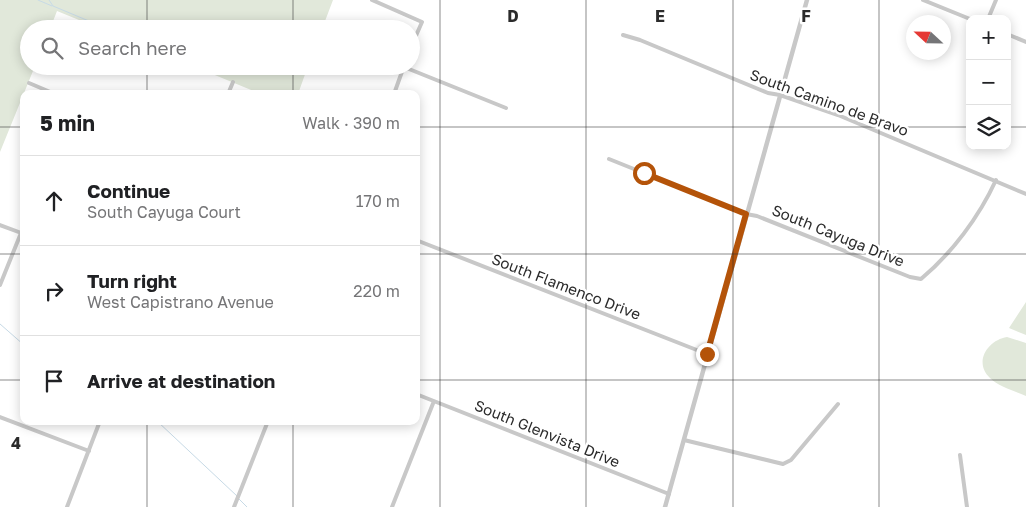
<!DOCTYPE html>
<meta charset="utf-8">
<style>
:root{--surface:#fff;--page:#f2f2f2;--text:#202124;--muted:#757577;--line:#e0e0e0}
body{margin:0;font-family:"Golos Text",sans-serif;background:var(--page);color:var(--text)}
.controls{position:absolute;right:15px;top:15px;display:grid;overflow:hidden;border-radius:10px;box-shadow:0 2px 12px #0003}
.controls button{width:45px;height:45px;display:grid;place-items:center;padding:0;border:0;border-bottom:1px solid var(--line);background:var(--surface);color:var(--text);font:25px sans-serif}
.compass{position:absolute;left:906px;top:15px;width:45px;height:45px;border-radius:50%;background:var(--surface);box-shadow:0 2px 12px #0003;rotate:292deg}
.stop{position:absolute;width:15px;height:15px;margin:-11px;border:4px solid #b45309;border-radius:50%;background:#fff}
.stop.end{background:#b45309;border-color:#fff;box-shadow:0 1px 5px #0008}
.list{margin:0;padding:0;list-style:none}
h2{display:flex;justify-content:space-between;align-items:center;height:65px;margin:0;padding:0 20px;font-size:21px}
h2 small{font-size:16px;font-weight:400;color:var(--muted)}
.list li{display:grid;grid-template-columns:32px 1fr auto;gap:15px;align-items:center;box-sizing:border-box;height:90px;padding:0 20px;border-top:1px solid var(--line)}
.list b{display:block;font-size:19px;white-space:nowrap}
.list p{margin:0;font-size:16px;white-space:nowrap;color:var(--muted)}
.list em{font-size:16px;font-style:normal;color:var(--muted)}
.icon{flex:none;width:28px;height:28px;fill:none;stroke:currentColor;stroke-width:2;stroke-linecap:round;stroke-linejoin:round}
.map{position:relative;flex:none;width:1026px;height:507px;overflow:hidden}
.search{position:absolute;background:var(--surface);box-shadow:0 2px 12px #0003;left:20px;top:20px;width:400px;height:55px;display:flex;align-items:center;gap:12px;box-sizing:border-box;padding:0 18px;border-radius:28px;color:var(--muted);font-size:19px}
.panel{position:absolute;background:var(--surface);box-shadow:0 2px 12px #0003;left:20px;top:90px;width:400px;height:335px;border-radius:10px}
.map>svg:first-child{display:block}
.green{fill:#e1e8da}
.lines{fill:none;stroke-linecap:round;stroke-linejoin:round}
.stream{stroke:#c7dae6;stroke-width:1}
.minor{stroke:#c8c8c8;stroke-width:4}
.tertiary{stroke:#c8c8c8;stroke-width:4.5}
.route{stroke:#b45309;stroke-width:6}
.grid{fill:none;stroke:#2b2b2b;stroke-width:1;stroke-opacity:0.55}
.labels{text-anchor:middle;stroke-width:5;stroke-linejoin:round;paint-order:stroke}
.street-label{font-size:15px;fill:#2b2b2b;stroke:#fff}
.grid-label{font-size:16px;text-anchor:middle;font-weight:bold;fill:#2b2b2b;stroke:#fff;stroke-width:5;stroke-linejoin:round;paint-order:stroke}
</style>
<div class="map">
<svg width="1026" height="507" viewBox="0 0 1026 507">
<rect width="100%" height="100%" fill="#fff"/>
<path class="green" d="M0 0H333L322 29H101L57 11 50 29H29V66H35L0 152Z
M193 66H308L298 94H261Z
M1026 302V335L1009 328Z
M1007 337 1026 343V396C1015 391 999 387 990 378 973 362 988 340 1007 337Z"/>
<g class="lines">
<path class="stream" d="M38 0 52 6
M49 0 53 6 108 29
M0 324 24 345
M157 421 237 496
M239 499 247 507"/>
<path class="minor" d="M372 0 422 22 411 47
M923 0 970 19
M988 19 996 0
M1007 34 1026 42
M623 35 640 40 768 93 780 95 838 115 1026 194
M404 67 506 108
M29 83 55 94
M228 94 233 82
M394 94 404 66
M609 159 746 214 757 216 910 277 921 279C952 253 979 217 996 180
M0 225 24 234
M416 240 707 354
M0 285 21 233
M416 394 669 494
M0 417 89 451
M684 440 783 464 791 460 838 404
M960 455 967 507
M67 507 100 421
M234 507 268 421
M392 507 434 401"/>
<path class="tertiary" d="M665 507 807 0"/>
</g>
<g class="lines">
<path class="route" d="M644 173 746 214 707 354"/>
</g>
<path class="grid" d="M147 0V29M293 0V29M440 0V507M586 0V507M733 0V507M879 0V507M147 66V94M293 66V94M0 127H24M416 127H970M1007 127H1026M0 254H24M416 254H1026M0 380H24M416 380H1026M147 421V507M293 421V507"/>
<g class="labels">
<g class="street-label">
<text transform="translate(829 103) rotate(20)" y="5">South Camino de Bravo</text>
<text transform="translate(838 236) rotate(22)" y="5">South Cayuga Drive</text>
<text transform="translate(566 287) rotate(21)" y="5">South Flamenco Drive</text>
<text transform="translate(547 434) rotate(22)" y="5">South Glenvista Drive</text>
</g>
</g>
<g class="grid-label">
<text x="513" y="22">D</text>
<text x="660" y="22">E</text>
<text x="806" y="22">F</text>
<text x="16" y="449">4</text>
</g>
</svg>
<div class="controls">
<button>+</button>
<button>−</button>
<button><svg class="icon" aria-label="layers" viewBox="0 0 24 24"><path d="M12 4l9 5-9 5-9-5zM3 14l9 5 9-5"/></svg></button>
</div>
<svg class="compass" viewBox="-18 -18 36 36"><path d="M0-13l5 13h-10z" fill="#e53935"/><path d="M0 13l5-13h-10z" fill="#757577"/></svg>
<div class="stop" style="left:644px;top:173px"></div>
<div class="stop end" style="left:707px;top:354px"></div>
<div class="search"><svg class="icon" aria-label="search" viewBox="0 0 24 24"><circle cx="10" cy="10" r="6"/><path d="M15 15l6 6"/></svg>Search here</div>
<section class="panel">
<h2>5 min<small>Walk · 390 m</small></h2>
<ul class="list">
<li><svg class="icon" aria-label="ahead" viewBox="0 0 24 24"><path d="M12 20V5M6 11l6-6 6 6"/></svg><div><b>Continue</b><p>South Cayuga Court</p></div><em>170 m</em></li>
<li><svg class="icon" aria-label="right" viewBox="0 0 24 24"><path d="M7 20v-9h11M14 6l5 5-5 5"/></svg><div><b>Turn right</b><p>West Capistrano Avenue</p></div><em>220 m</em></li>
<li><svg class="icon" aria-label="arrive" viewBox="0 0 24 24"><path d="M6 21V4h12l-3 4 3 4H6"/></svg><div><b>Arrive at destination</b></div></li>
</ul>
</section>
</div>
